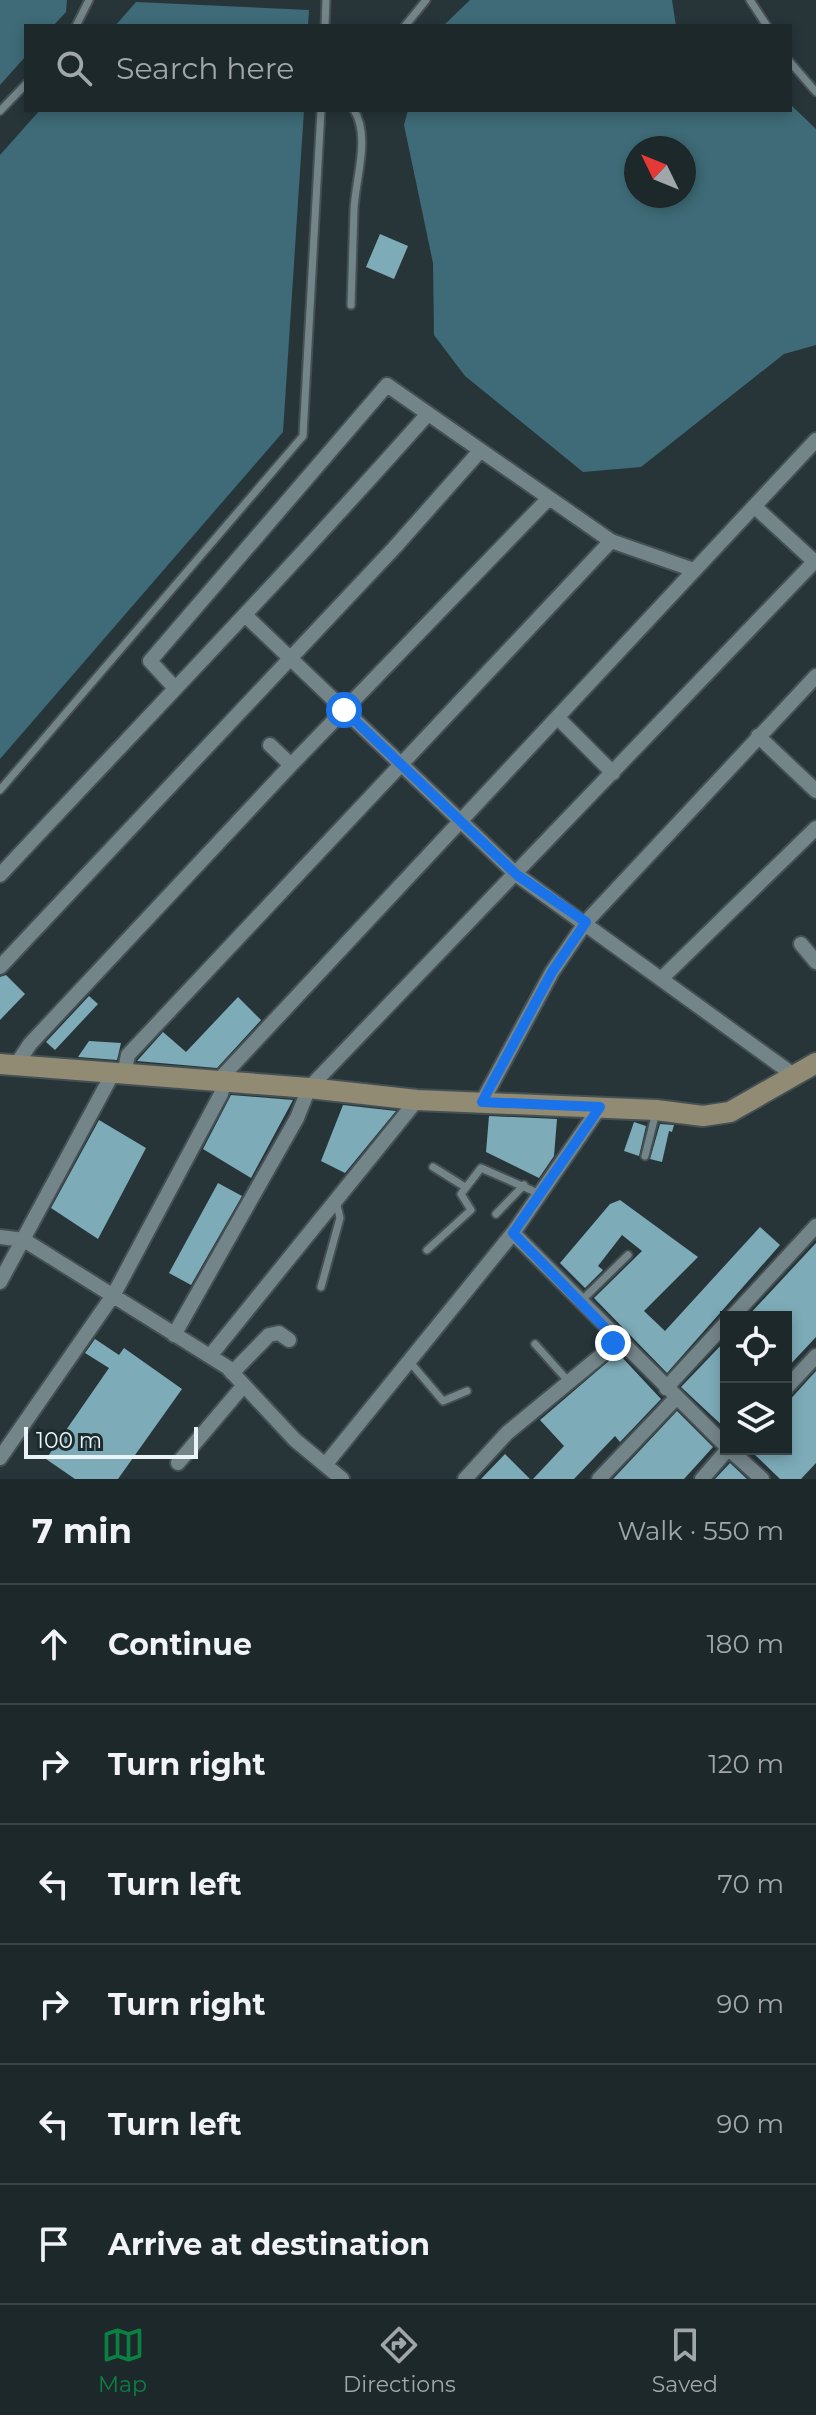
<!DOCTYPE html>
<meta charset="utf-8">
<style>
:root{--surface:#1d282b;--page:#253033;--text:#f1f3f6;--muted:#a0a6a9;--line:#3b4447;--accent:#0b8043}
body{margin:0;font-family:Montserrat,sans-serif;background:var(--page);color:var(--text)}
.controls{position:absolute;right:24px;bottom:24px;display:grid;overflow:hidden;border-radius:0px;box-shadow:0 4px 12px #0003}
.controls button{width:72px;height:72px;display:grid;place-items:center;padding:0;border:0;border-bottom:2px solid var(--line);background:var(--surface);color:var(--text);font:40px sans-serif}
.compass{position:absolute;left:624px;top:136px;width:72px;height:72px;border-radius:50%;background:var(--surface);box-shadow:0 4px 12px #0003;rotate:313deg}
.scale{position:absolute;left:24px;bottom:20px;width:174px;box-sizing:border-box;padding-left:8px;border:4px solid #eaf3f6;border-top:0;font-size:22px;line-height:28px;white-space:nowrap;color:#eaf3f6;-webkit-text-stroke:6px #1d2b2f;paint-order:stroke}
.stop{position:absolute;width:24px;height:24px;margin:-18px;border:6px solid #1a73e8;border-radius:50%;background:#fff}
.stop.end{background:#1a73e8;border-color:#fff;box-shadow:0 2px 8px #0008}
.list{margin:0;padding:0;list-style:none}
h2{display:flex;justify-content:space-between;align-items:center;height:104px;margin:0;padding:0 32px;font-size:34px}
h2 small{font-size:26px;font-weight:400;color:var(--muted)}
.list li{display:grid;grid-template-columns:52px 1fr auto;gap:24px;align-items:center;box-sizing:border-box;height:120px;padding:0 32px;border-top:2px solid var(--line)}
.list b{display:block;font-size:30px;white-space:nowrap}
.list em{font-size:26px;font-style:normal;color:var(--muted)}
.icon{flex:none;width:44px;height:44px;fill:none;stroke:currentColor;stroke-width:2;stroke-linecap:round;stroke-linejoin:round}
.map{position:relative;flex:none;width:816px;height:1479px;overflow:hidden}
.search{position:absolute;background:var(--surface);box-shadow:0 4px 12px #0003;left:24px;right:24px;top:24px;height:88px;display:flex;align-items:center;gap:20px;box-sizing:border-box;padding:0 28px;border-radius:0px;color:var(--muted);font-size:30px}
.sheet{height:824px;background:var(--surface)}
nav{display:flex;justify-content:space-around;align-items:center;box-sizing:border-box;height:112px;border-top:2px solid var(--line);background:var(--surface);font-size:22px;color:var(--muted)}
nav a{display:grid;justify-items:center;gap:4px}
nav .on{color:var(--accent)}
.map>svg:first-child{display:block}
.water{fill:#3e6b77;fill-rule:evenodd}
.building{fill:#7dabb8}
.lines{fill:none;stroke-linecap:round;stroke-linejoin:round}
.lane-casing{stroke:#445053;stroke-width:11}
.street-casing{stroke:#445053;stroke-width:18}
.secondary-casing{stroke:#445053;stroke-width:24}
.lane{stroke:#748589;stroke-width:7}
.street{stroke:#748589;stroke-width:14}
.secondary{stroke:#928b74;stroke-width:20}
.route{stroke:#1a73e8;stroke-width:10}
</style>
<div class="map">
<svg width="816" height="1479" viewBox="0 0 816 1479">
<rect width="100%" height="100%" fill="#273539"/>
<path class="water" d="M0 0H67L66 12 53 26H26V56L0 85Z
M470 0H672L676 26H443Z
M136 2 309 10 308 26H115Z
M790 104 816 129V345L784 354 641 467 583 472 465 376 434 335 433 263 404 125 408 110H790ZM636 148H684V196H636Z
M40 110H304L283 432 0 759V155Z"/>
<path class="building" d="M380 234 408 246 394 279 366 267Z
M6 975 25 994 0 1020V977Z
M89 996 98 1004 55 1050 46 1042Z
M238 997 261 1020 217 1068 137 1061 163 1032 186 1052Z
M89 1041 121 1043 117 1060 78 1057Z
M231 1095 293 1100 251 1178 203 1149Z
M343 1105 396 1111 345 1173 321 1161Z
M489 1116 557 1119 554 1156 539 1178 486 1152Z
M99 1120 146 1148 98 1239 51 1208Z
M634 1122 646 1126 639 1156 624 1151Z
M660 1124 674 1125 672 1132 669 1131 662 1162 650 1159Z
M218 1183 242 1196 191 1285 169 1273Z
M620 1200 698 1257 644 1311 665 1331 760 1227 780 1245 667 1373 594 1298 642 1251 622 1235 598 1266 603 1270 585 1288 560 1263 610 1204Z
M816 1243V1337L786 1369V1317H747Z
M95 1339 119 1355 124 1348 182 1389 118 1479H75L46 1459 109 1368 85 1353Z
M726 1340V1429L681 1387Z
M618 1353 661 1399 620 1442 615 1436 574 1479H533L564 1446 540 1420Z
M816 1371V1463L801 1479H780L749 1449H786V1404Z
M677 1411 713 1447 684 1479H613Z
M505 1454 530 1479H481Z
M730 1463 747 1479H715Z"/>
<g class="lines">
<defs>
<path id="lane" d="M750 0 767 26
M76 26 89 0
M325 26 326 0
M405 26 426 0
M790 62 816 92
M0 111 26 84
M351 305C352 273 353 241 354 210 355 180 371 137 354 110
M0 790 303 436 321 110
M645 1156 656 1112
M433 1167 465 1187
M496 1214 524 1185
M427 1250 471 1210 461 1194 481 1168 540 1194
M321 1287 340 1218 336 1201
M582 1300 628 1255
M535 1344 569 1382
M409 1361 443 1401 467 1391"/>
<path id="street" d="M754 506 816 563
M246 616 517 875 795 1076
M174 687 150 661 387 385 611 541 694 570
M558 718 613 773
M758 736 816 791
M270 745 291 765
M0 875C143 722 288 572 426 416
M801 944 816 962
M0 967 395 547 480 451
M663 977 816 828
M16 1065 30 1044 291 765 549 498
M124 1074 128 1055 611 541
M217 1082 816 440
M482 1102 552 972 586 922 816 676
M513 1233 726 1446
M0 1237 24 1240 227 1367 295 1440 342 1479
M0 1282 113 1073
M732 1317 816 1226
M174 1335 297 1118 309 1088 816 560
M210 1356 417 1100
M232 1373 269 1335 279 1333 289 1340
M666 1388 726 1323
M786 1388 816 1356
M729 1449 762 1479
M0 1458 114 1294 221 1094 224 1082
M178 1463 244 1385
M325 1465 513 1233 600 1107
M465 1479 507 1433 609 1349 615 1338
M599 1479 676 1398
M702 1479 728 1449"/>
<path id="secondary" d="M0 1064 309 1088 417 1100 656 1110 703 1116 730 1112 816 1063"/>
</defs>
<use href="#lane" class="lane-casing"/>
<use href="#street" class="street-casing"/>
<use href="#secondary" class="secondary-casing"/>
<use href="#lane" class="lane"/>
<use href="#street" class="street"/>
<use href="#secondary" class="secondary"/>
</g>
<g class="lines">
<path class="route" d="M344 710 517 875 586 922 552 972 482 1102 600 1107 513 1233 615 1338 613 1343"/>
</g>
</svg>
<div class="controls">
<button><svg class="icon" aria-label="locate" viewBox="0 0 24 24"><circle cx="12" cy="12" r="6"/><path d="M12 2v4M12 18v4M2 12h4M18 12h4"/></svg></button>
<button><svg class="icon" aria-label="layers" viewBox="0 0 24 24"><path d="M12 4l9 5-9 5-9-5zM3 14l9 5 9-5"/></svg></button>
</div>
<svg class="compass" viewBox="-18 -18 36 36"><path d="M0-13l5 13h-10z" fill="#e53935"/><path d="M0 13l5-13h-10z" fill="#a0a6a9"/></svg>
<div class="scale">100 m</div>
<div class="stop" style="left:344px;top:710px"></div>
<div class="stop end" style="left:613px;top:1343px"></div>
<div class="search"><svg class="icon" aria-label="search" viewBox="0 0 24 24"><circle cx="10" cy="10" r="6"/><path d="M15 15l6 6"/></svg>Search here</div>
</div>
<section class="sheet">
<h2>7 min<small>Walk · 550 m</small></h2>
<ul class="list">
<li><svg class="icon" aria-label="ahead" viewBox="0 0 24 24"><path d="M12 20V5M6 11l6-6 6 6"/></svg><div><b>Continue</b></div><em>180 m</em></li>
<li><svg class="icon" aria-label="right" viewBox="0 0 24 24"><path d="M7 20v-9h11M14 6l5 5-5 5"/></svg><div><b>Turn right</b></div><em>120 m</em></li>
<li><svg class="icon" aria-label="left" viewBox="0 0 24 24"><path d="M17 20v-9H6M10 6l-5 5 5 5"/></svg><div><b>Turn left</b></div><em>70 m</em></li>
<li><svg class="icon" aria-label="right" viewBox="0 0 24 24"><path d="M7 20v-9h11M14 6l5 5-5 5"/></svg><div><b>Turn right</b></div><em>90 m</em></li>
<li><svg class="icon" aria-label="left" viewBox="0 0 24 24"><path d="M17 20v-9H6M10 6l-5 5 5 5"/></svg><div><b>Turn left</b></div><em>90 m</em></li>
<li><svg class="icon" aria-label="arrive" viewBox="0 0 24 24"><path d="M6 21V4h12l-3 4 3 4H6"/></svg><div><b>Arrive at destination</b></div></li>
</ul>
</section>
<nav>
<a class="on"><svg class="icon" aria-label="map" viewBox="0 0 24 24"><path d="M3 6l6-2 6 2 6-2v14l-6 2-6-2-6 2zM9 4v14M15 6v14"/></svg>Map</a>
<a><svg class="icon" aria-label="directions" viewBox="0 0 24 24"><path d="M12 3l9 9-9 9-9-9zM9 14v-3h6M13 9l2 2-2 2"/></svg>Directions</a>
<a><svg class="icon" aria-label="saved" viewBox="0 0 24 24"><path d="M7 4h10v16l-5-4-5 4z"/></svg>Saved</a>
</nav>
